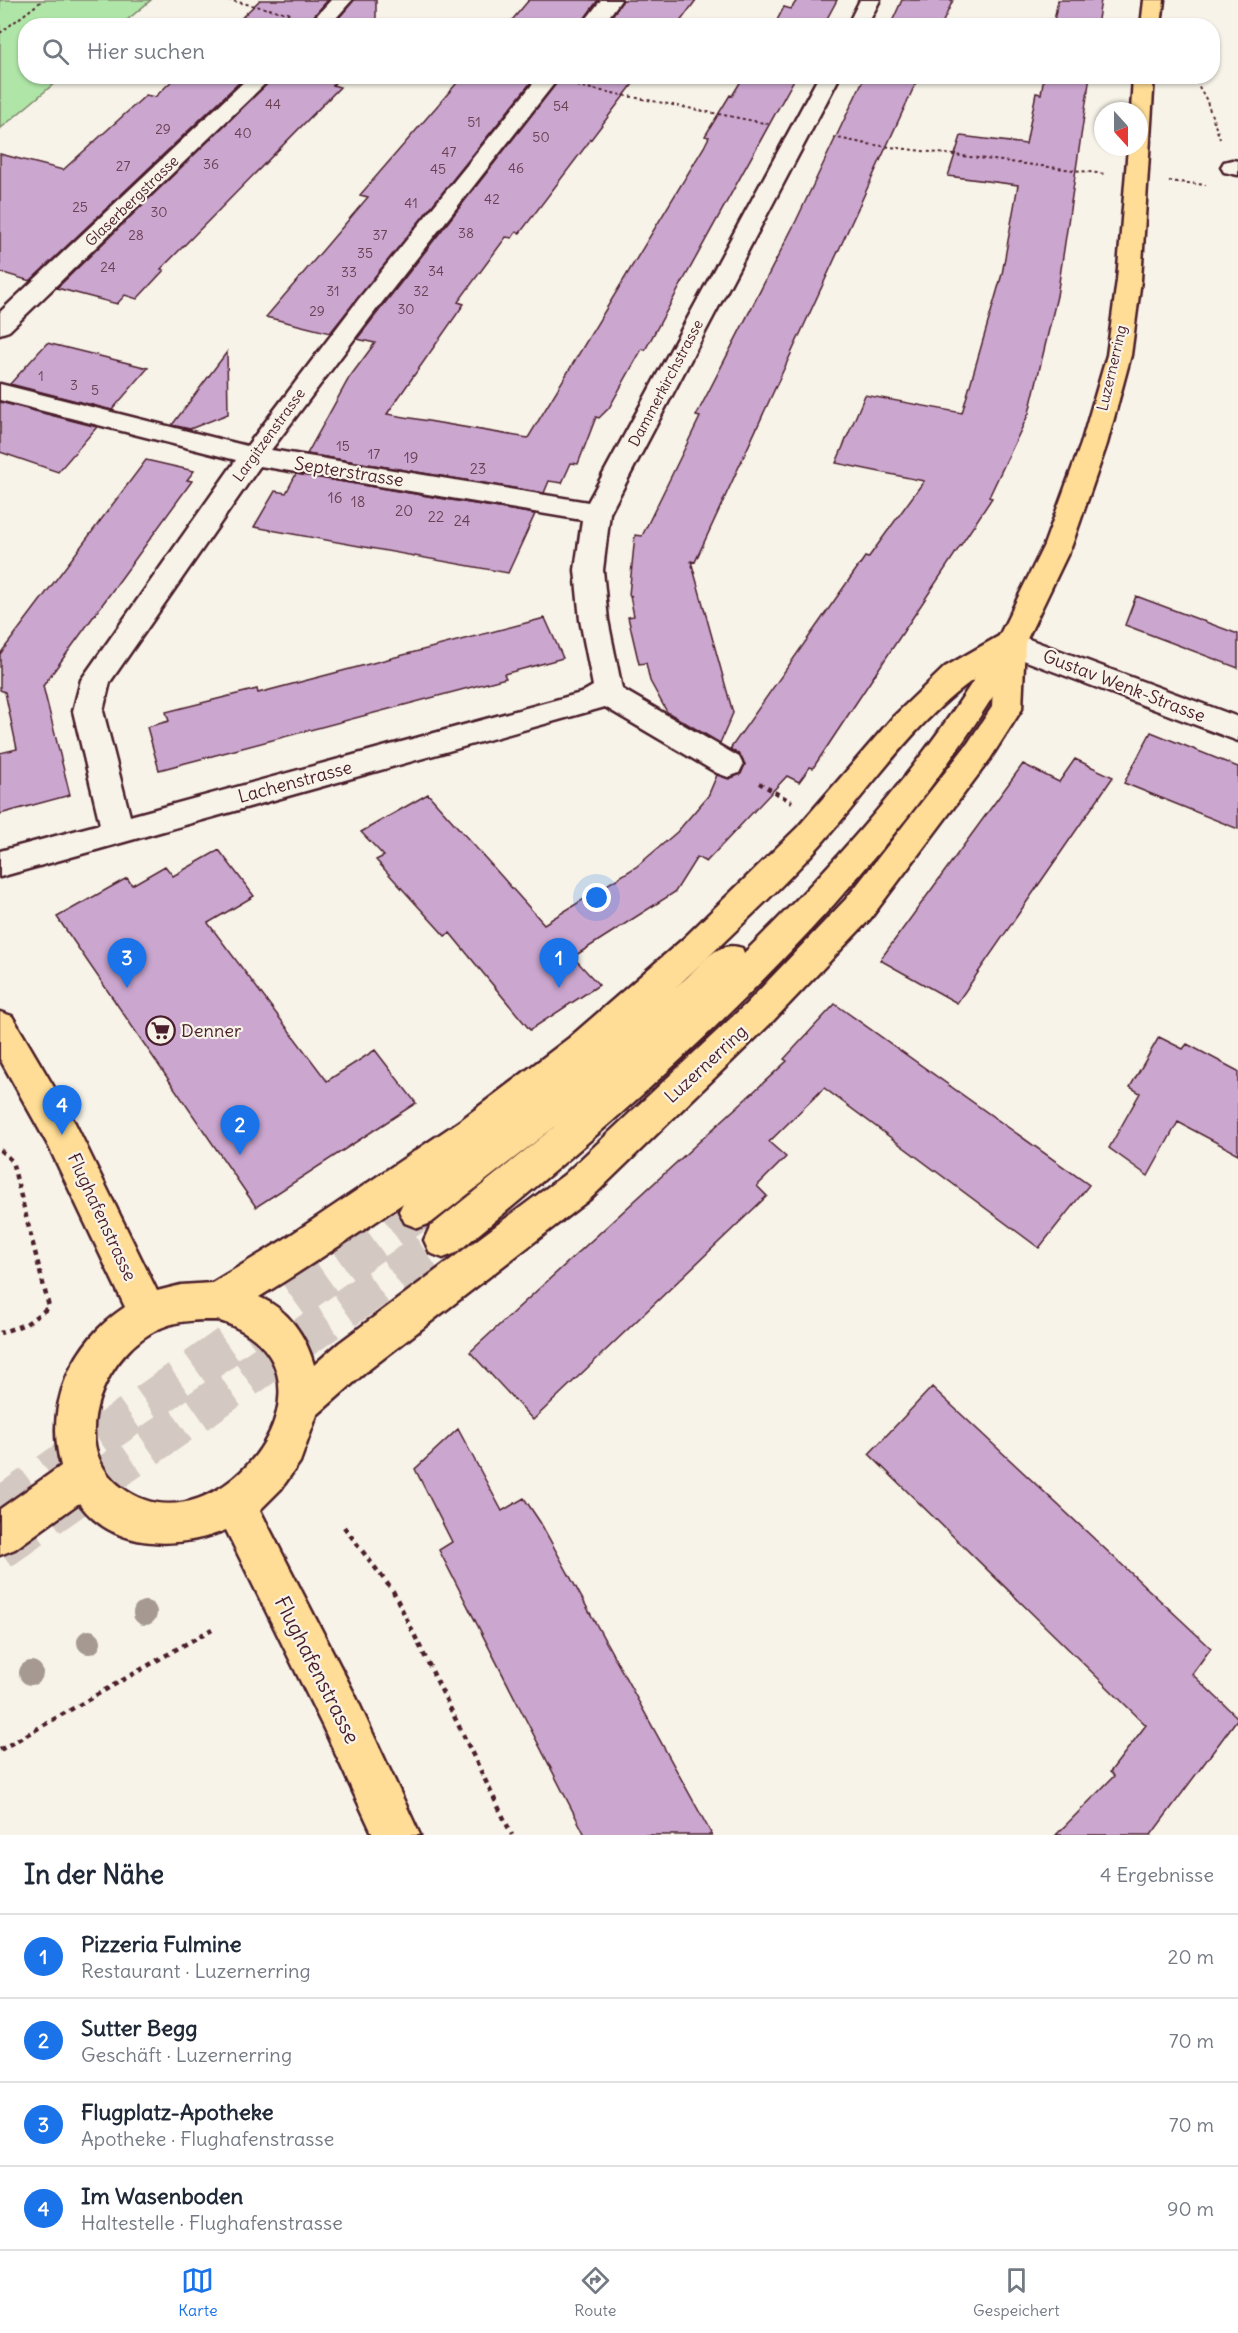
<!DOCTYPE html>
<html lang="de">
<meta charset="utf-8">
<style>
:root{--surface:#fff;--page:#f2f2f3;--text:#1f2937;--muted:#747a83;--line:#e0e1e3;--accent:#1a73e8}
body{margin:0;font-family:Delius,sans-serif;background:var(--page);color:var(--text)}
.compass{position:absolute;left:1094px;top:102px;width:54px;height:54px;border-radius:50%;background:var(--surface);box-shadow:0 2px 4px #0004;rotate:159deg}
.you{position:absolute;left:597px;top:898px;width:21px;height:21px;margin:-15px;border:4px solid #fff;border-radius:50%;background:#1a73e8;box-shadow:0 0 0 9px #1a73e833}
.badge{display:grid;place-items:center;width:39px;height:39px;border-radius:50%;background:var(--accent);color:#fff;font-size:20px;font-weight:700}
.pin{position:absolute;translate:-50% -50px;filter:drop-shadow(0 2px 3px #0008)}
.pin::after{content:'';position:absolute;top:32px;width:21px;height:18px;background:inherit;clip-path:polygon(0 0,100% 0,50% 100%)}
.list{margin:0;padding:0;list-style:none}
h2{display:flex;justify-content:space-between;align-items:center;height:78px;margin:0;padding:0 24px;font-size:26px}
h2 small{font-size:20px;font-weight:400;color:var(--muted)}
.list li{display:grid;grid-template-columns:39px 1fr auto;gap:18px;align-items:center;box-sizing:border-box;height:84px;padding:0 24px;border-top:2px solid var(--line)}
.list b{display:block;font-size:22px;white-space:nowrap}
.list p{margin:0;font-size:20px;white-space:nowrap;color:var(--muted)}
.list em{font-size:20px;font-style:normal;color:var(--muted)}
.icon{flex:none;width:33px;height:33px;fill:none;stroke:currentColor;stroke-width:2;stroke-linecap:round;stroke-linejoin:round}
.map{position:relative;flex:none;width:1238px;height:1835px;overflow:hidden}
.search{position:absolute;background:var(--surface);box-shadow:0 2px 4px #0004;left:18px;right:18px;top:18px;height:66px;display:flex;align-items:center;gap:15px;box-sizing:border-box;padding:0 21px;border-radius:24px;color:var(--muted);font-size:22px}
.sheet{height:414px;background:var(--surface)}
nav{display:flex;justify-content:space-around;align-items:center;box-sizing:border-box;height:84px;border-top:2px solid var(--line);background:var(--surface);font-size:16px;color:var(--muted)}
nav a{display:grid;justify-items:center;gap:3px}
nav .on{color:var(--accent)}
.map>svg:first-child{display:block}
.green{fill:#afe5a7;stroke:#7c8269;stroke-width:1.5}
.building{fill:#cba6cf;stroke:#4a1f2b;stroke-width:1.5}
.lines{fill:none;stroke-linecap:round;stroke-linejoin:round}
.highway-tunnel{stroke:#d4c9c2;stroke-width:40;stroke-dasharray:40 20;stroke-linecap:butt}
.minor-casing{stroke:#4a1f2b;stroke-width:5}
.major-casing{stroke:#4a1f2b;stroke-width:5}
.highway-casing{stroke:#4a1f2b;stroke-width:5}
.path-far2{stroke:#4a1f2b;stroke-width:2;stroke-dasharray:3 3;stroke-linecap:butt}
.path-far1{stroke:#4a1f2b;stroke-width:4;stroke-dasharray:4.5 4.5;stroke-linecap:butt}
.path{stroke:#4a1f2b;stroke-width:4.5;stroke-dasharray:5 5;stroke-linecap:butt}
.minor{fill:#f7f3e8;fill-rule:evenodd}
.major{fill:#ffdd96;fill-rule:evenodd}
.highway{fill:#ffdd96;fill-rule:evenodd}
.tree{fill:#a69991}
.labels{text-anchor:middle;stroke-width:4.5;stroke-linejoin:round;paint-order:stroke}
.far-number-label{font-size:14px;fill:#6a4154}
.far-street-label{font-size:15px;fill:#4a1f2b;stroke:#f7f3e8}
.number-label{font-size:15px;fill:#6a4154}
.street-label{font-size:18px;fill:#4a1f2b;stroke:#f7f3e8}
.poi-label{font-size:18px;fill:#4a1f2b;stroke:#f7f3e8;text-anchor:start}
.near-street-label{font-size:21px;fill:#4a1f2b;stroke:#f7f3e8}
</style>
<div class="map">
<svg width="1238" height="1835" viewBox="0 0 1238 1835">
<rect width="100%" height="100%" fill="#f7f3e8"/>
<filter id="ink" filterUnits="userSpaceOnUse"><feTurbulence type="fractalNoise" baseFrequency=".0167" numOctaves="2"/><feDisplacementMap in="SourceGraphic" scale="12" xChannelSelector="R" yChannelSelector="G"/><feConvolveMatrix kernelMatrix="1 2 1 2 8 2 1 2 1" color-interpolation-filters="sRGB"/></filter>
<g filter="url(#ink)">
<path class="green" d="M0 0H151L121 25 26 26V76L62 77 0 129Z"/>
<path class="building" d="M260 0H328L305 26H233Z
M354 0H376V26H332Z
M529 0H598L579 26H507Z
M623 0H696L677 26H605Z
M797 0H837L823 26H774L784 7 791 9Z
M902 0H953L941 26H890Z
M1058 0H1101L1097 26H1053Z
M177 76H246L30 281 0 272V154L63 170 146 95 155 97Z
M275 76H341L333 85 340 87 161 269 164 270 137 299 125 295 117 304 57 288Z
M463 76H536L330 333 266 317 368 197 360 195Z
M562 76H639L520 233 516 232 512 238 506 237 458 302 464 304 387 414 528 438 704 147 709 137 705 136 730 95 732 96 744 76H796L645 350 642 349 609 408 599 418 596 417 578 464 571 463 562 483 549 481 544 493 307 454 349 378 375 343 357 339Z
M865 76H919L695 562 691 561 733 713 720 743 667 712 650 681 646 663 639 664 628 617 634 616 630 596H632L629 595 635 535 642 536 664 491 700 417 696 416 796 221Z
M1044 76H1090L1057 296 1029 413 989 497 992 498 813 768 810 767 799 782 787 776 706 862 697 857 675 892 573 957 599 985 530 1030 450 933 445 936 376 860 384 856 361 832 428 794 544 924 636 867 677 832 708 796 717 775 729 779 741 774 745 764 740 755 730 749 865 557 868 558 924 481 836 463 865 395 962 413 1002 274 1018 185 948 176 961 136 1026 144 1036 93 1041 94Z
M47 343 148 368 112 410 10 384Z
M227 352 228 414 190 429 172 425Z
M0 402 97 427 58 472 0 452Z
M146 460 194 471 187 480 192 481 43 686 70 795 0 814V753L17 749 5 692 0 690V654Z
M296 474 535 514 508 573 254 527 275 491 286 493Z
M1136 596 1238 634V668L1125 625Z
M545 618 563 658 504 674 506 678 159 770 147 727 169 721 166 712 257 689 258 693Z
M1151 732 1238 767V829L1124 783Z
M1075 759 1113 777 957 1003 880 960 1023 764 1059 782Z
M219 850 254 896 208 923 327 1081 375 1050 416 1103 256 1207 57 917 127 878 132 885 165 866 173 876Z
M835 1004 1089 1185 1039 1248 824 1088 769 1142 786 1157 757 1186 767 1196 533 1420 470 1352 787 1061 784 1059Z
M1159 1037 1183 1049 1187 1044 1238 1071V1154L1178 1122 1148 1176 1109 1148 1140 1093 1130 1087Z
M932 1387 1211 1648 1192 1674 1238 1718 1151 1835H1056L1114 1776 1110 1772 1146 1725 869 1454Z
M458 1429 502 1511 524 1498 540 1522 712 1835H585L439 1550 452 1542 415 1469Z"/>
<g class="lines">
<path class="highway-tunnel" d="M0 1508 418 1211
M0 1550 443 1240"/>
<defs>
<path id="minor" d="M331 0H352L329 26H307Z
M601 0H621L602 26H581Z
M860 0H880L867 26H847Z
M250 76H273L9 331 0 334V312Z
M539 76H560L376 310 271 450 588 502 819 76H840L610 513 603 570 608 620 622 689 739 757 743 765 739 773 728 777 717 773 605 707 0 877V851L100 824 73 711 81 680 236 460 0 400V384L247 446 358 300ZM260 466 582 520 575 570 580 620 593 686 581 693 130 816 103 711 110 682Z
M1232 160 1238 161V175L1224 172 1221 167 1224 162Z
M1010 632 1238 717V741L1000 651 995 643 1000 635Z"/>
<path id="major" d="M1144 0H1164L1161 26H1141Z
M1133 76H1154L1141 280 1131 355 1107 444 1072 545 1025 643 1022 709 990 759 870 919 770 1024 590 1199 367 1371 317 1415 300 1462 281 1489 260 1510 355 1695 420 1835H373L323 1727 226 1530C177 1550 113 1550 79 1503L15 1549 0 1555V1509L61 1466C44 1405 72 1342 125 1307L49 1147 0 1059V1012L12 1016 75 1123 157 1291 181 1285 212 1283 283 1240 461 1120 569 1038 683 939 798 827 894 716 945 667 999 636 1044 545 1081 444 1107 355 1117 280 1128 147H1139V111H1131ZM994 666 992 707 968 743 846 899 746 1004 564 1175 339 1343 314 1365C306 1336 288 1309 259 1297 418 1199 572 1088 707 958 746 921 786 883 821 844 876 783 923 708 994 666ZM217 1320C364 1365 218 1562 121 1487 64 1444 106 1349 163 1327 179 1320 200 1320 217 1320Z"/>
<path id="highway" d="M1010 632 1020 635 1025 643C886 887 671 1077 456 1253L443 1258 430 1253 424 1240 430 1227 558 1124 431 1223 418 1228 405 1223 399 1211 405 1199C498 1127 591 1055 683 981 702 965 716 939 742 948L744 953C824 874 902 789 964 695 977 676 988 655 1000 635Z"/>
</defs>
<use href="#minor" class="minor-casing"/>
<use href="#major" class="major-casing"/>
<use href="#highway" class="highway-casing"/>
<path class="path-far2" d="M228 0 292 14
M0 33 43 0
M1193 76 1206 99 1220 139
M577 86 769 124
M833 137 867 144 1105 174
M1169 181 1206 185"/>
<path class="path-far1" d="M759 783 792 802"/>
<path class="path" d="M0 1150 12 1161 49 1307 26 1324 0 1333
M344 1527 393 1591 512 1835
M0 1750 212 1629"/>
<use href="#minor" class="minor"/>
<use href="#major" class="major"/>
<use href="#highway" class="highway"/>
</g>
<g class="tree">
<circle cx="145" cy="1613" r="12"/>
<circle cx="89" cy="1642" r="12"/>
<circle cx="31" cy="1673" r="12"/>
</g>
</g>
<defs>
<symbol id="supermarket-ring" viewBox="-11 -11 22 22"><circle r="9.5" fill="#f7f3e8" stroke="#4a1f2b" stroke-width="1.5"/><path d="M-6-5.5h2.5l.6 2H6L4.5 2H-2.5L-4.4-4H-6ZM-1.5 3.2a1.3 1.3 0 1 0 .1 0ZM3 3.2a1.3 1.3 0 1 0 .1 0Z" fill="#4a1f2b"/></symbol>
</defs>
<g fill-rule="evenodd">
<use href="#supermarket-ring" x="144" y="1014" width="33" height="33"/>
</g>
<g class="labels">
<g class="far-number-label">
<text x="273" y="109">44</text>
<text x="561" y="111">54</text>
<text x="474" y="127">51</text>
<text x="163" y="134">29</text>
<text x="243" y="138">40</text>
<text x="541" y="142">50</text>
<text x="449" y="157">47</text>
<text x="211" y="169">36</text>
<text x="123" y="171">27</text>
<text x="516" y="173">46</text>
<text x="438" y="174">45</text>
<text x="492" y="204">42</text>
<text x="411" y="208">41</text>
<text x="80" y="212">25</text>
<text x="159" y="217">30</text>
<text x="466" y="238">38</text>
<text x="136" y="240">28</text>
<text x="380" y="240">37</text>
<text x="365" y="258">35</text>
<text x="108" y="272">24</text>
<text x="436" y="276">34</text>
<text x="349" y="277">33</text>
<text x="333" y="296">31</text>
<text x="421" y="296">32</text>
<text x="406" y="314">30</text>
<text x="317" y="316">29</text>
<text x="41" y="381">1</text>
<text x="74" y="390">3</text>
<text x="95" y="395">5</text>
<text x="343" y="451">15</text>
<text x="374" y="459">17</text>
</g>
<g class="far-street-label">
<text transform="translate(132 201) rotate(-44)" y="5">Glaserbergstrasse</text>
<text transform="translate(1112 368) rotate(-77)" y="5">Luzernerring</text>
<text transform="translate(666 383) rotate(-62)" y="5">Dammerkirchstrasse</text>
<text transform="translate(269 435) rotate(-54)" y="5">Largitzenstrasse</text>
</g>
<g class="number-label">
<text x="411" y="463">19</text>
<text x="478" y="474">23</text>
<text x="335" y="503">16</text>
<text x="358" y="507">18</text>
<text x="404" y="516">20</text>
<text x="436" y="522">22</text>
<text x="462" y="526">24</text>
</g>
<g class="street-label">
<text transform="translate(349 472) rotate(9)" y="6">Septerstrasse</text>
<text transform="translate(1124 686) rotate(21)" y="6">Gustav Wenk-Strasse</text>
<text transform="translate(295 782) rotate(-15)" y="6">Lachenstrasse</text>
<text transform="translate(706 1064) rotate(-43)" y="6">Luzernerring</text>
<text transform="translate(102 1217) rotate(65)" y="6">Flughafenstrasse</text>
</g>
<g class="poi-label">
<text x="181" y="1037">Denner</text>
</g>
<g class="near-street-label">
<text transform="translate(317 1670) rotate(63)" y="7">Flughafenstrasse</text>
</g>
</g>
</svg>
<svg class="compass" viewBox="-18 -18 36 36"><path d="M0-13l5 13h-10z" fill="#e53935"/><path d="M0 13l5-13h-10z" fill="#747a83"/></svg>
<div class="you"></div>
<div class="pin badge" style="left:559px;top:988px">1</div>
<div class="pin badge" style="left:240px;top:1155px">2</div>
<div class="pin badge" style="left:127px;top:988px">3</div>
<div class="pin badge" style="left:62px;top:1135px">4</div>
<div class="search"><svg class="icon" aria-label="search" viewBox="0 0 24 24"><circle cx="10" cy="10" r="6"/><path d="M15 15l6 6"/></svg>Hier suchen</div>
</div>
<section class="sheet">
<h2>In der Nähe<small>4 Ergebnisse</small></h2>
<ul class="list">
<li><span class="badge">1</span><div><b>Pizzeria Fulmine</b><p>Restaurant · Luzernerring</p></div><em>20 m</em></li>
<li><span class="badge">2</span><div><b>Sutter Begg</b><p>Geschäft · Luzernerring</p></div><em>70 m</em></li>
<li><span class="badge">3</span><div><b>Flugplatz-Apotheke</b><p>Apotheke · Flughafenstrasse</p></div><em>70 m</em></li>
<li><span class="badge">4</span><div><b>Im Wasenboden</b><p>Haltestelle · Flughafenstrasse</p></div><em>90 m</em></li>
</ul>
</section>
<nav>
<a class="on"><svg class="icon" aria-label="map" viewBox="0 0 24 24"><path d="M3 6l6-2 6 2 6-2v14l-6 2-6-2-6 2zM9 4v14M15 6v14"/></svg>Karte</a>
<a><svg class="icon" aria-label="directions" viewBox="0 0 24 24"><path d="M12 3l9 9-9 9-9-9zM9 14v-3h6M13 9l2 2-2 2"/></svg>Route</a>
<a><svg class="icon" aria-label="saved" viewBox="0 0 24 24"><path d="M7 4h10v16l-5-4-5 4z"/></svg>Gespeichert</a>
</nav>
